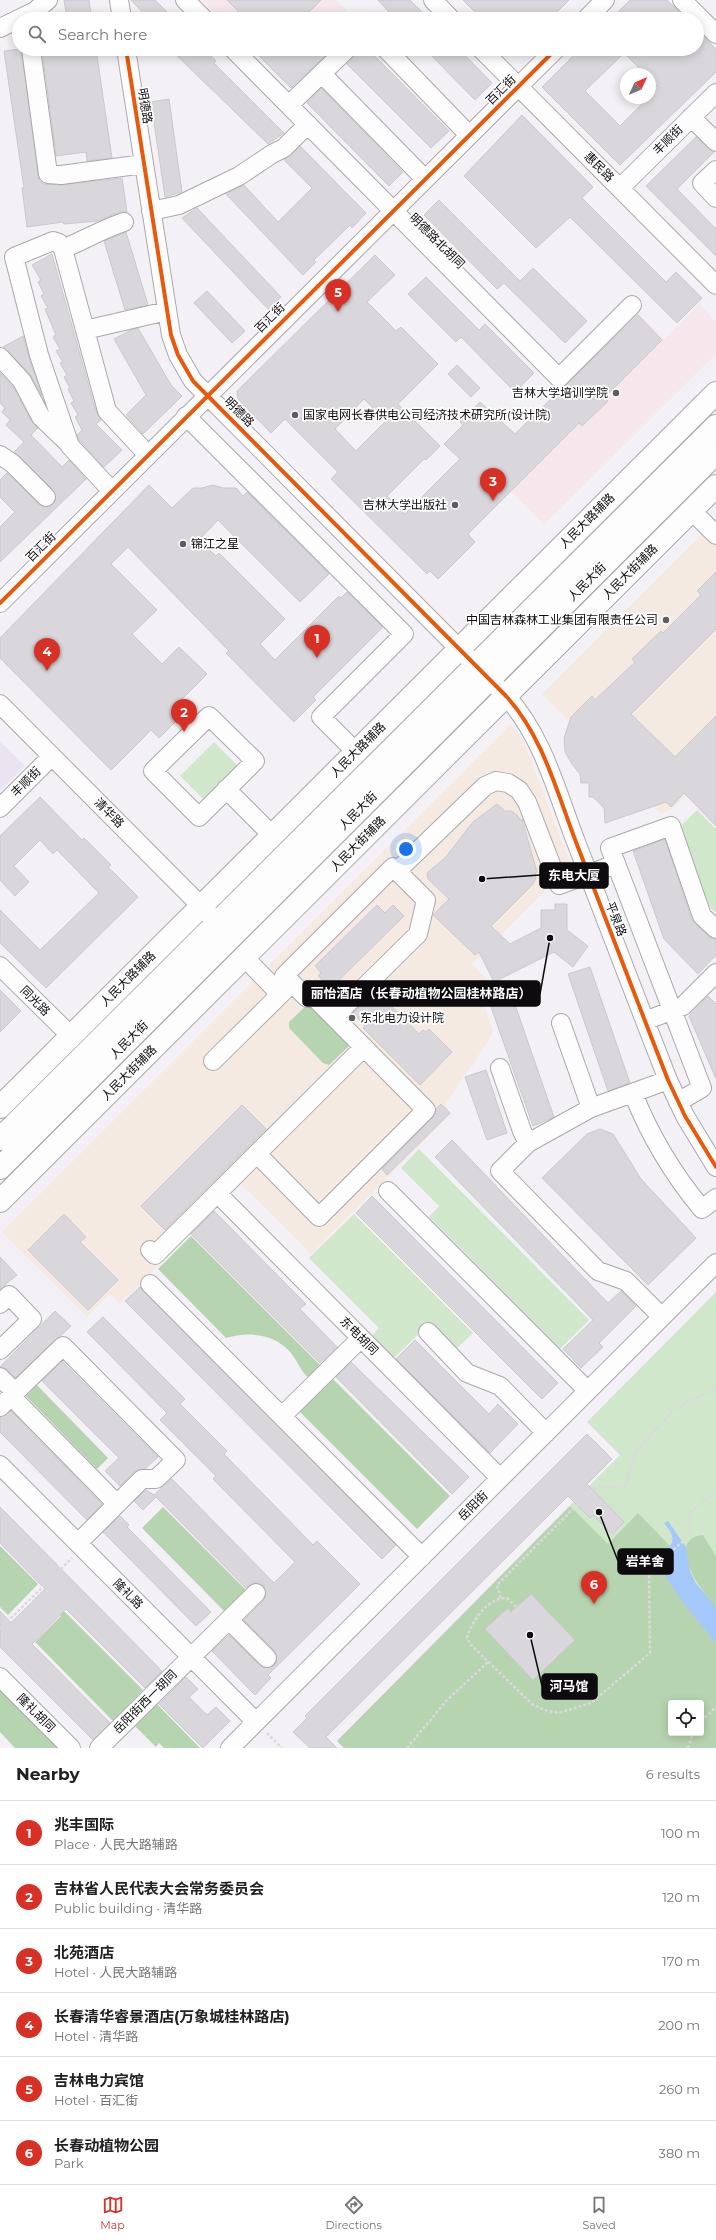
<!DOCTYPE html>
<meta charset="utf-8">
<style>
:root{--surface:#fff;--page:#f6f6f6;--text:#202124;--muted:#757577;--line:#e0e0e0;--accent:#d93025}
body{margin:0;font-family:Montserrat,"Noto Sans SC",sans-serif;background:var(--page);color:var(--text)}
.controls{position:absolute;right:12px;bottom:12px;display:grid;overflow:hidden;border-radius:4px;box-shadow:0 2px 10px #0003}
.controls button{width:36px;height:36px;display:grid;place-items:center;padding:0;border:0;border-bottom:1px solid var(--line);background:var(--surface);color:var(--text);font:20px sans-serif}
.compass{position:absolute;left:620px;top:68px;width:36px;height:36px;border-radius:50%;background:var(--surface);box-shadow:0 2px 10px #0003;rotate:46deg}
.you{position:absolute;left:406px;top:849px;width:14px;height:14px;margin:-10px;border:3px solid #fff;border-radius:50%;background:#1a73e8;box-shadow:0 0 0 6px #1a73e833}
.badge{display:grid;place-items:center;width:26px;height:26px;border-radius:50%;background:var(--accent);color:#fff;font-size:13px;font-weight:700}
.pin{position:absolute;translate:-50% -33px;filter:drop-shadow(0 1px 2px #0008)}
.pin::after{content:'';position:absolute;top:21px;width:14px;height:12px;background:inherit;clip-path:polygon(0 0,100% 0,50% 100%)}
.list{margin:0;padding:0;list-style:none}
h2{display:flex;justify-content:space-between;align-items:center;height:52px;margin:0;padding:0 16px;font-size:17px}
h2 small{font-size:13px;font-weight:400;color:var(--muted)}
.list li{display:grid;grid-template-columns:26px 1fr auto;gap:12px;align-items:center;box-sizing:border-box;height:64px;padding:0 16px;border-top:1px solid var(--line)}
.list b{display:block;font-size:15px;white-space:nowrap}
.list p{margin:0;font-size:13px;white-space:nowrap;color:var(--muted)}
.list em{font-size:13px;font-style:normal;color:var(--muted)}
.icon{flex:none;width:22px;height:22px;fill:none;stroke:currentColor;stroke-width:2;stroke-linecap:round;stroke-linejoin:round}
.map{position:relative;flex:none;width:716px;height:1748px;overflow:hidden}
.search{position:absolute;background:var(--surface);box-shadow:0 2px 10px #0003;left:12px;right:12px;top:12px;height:44px;display:flex;align-items:center;gap:10px;box-sizing:border-box;padding:0 14px;border-radius:22px;color:var(--muted);font-size:15px}
.sheet{height:436px;background:var(--surface)}
nav{display:flex;justify-content:space-around;align-items:center;box-sizing:border-box;height:56px;border-top:1px solid var(--line);background:var(--surface);font-size:11px;color:var(--muted)}
nav a{display:grid;justify-items:center;gap:2px}
nav .on{color:var(--accent)}
.map>svg:first-child{display:block}
.commercial{fill:#f4eae2}
.built{fill:#e9e4ef}
.education{fill:#f6e7ed}
.green{fill:#d0e7cc;fill-rule:evenodd}
.forest{fill:#b7d4b0;fill-rule:evenodd}
.water{fill:#a4c8fa}
.building{fill:#d9d7dc;stroke:#cbc9ce;fill-rule:evenodd}
.lines{fill:none;stroke-linecap:round;stroke-linejoin:round}
.minor-casing{stroke:#a9a8ac;stroke-width:20}
.major-casing{stroke:#a9a8ac;stroke-width:24}
.path{stroke:#dad9db;stroke-width:2.5;stroke-dasharray:3 2;stroke-linecap:butt}
.minor{stroke:#fdfdfe;stroke-width:18}
.major{stroke:#fdfdfe;stroke-width:22}
.cycleway-casing{stroke:#fff;stroke-width:6}
.cycleway{stroke:#e8590c;stroke-width:4}
.poi-dot{fill:#5e5c5f;stroke:#fff;stroke-width:1.5}
.labels{text-anchor:middle;stroke-width:3.5;stroke-linejoin:round;paint-order:stroke}
.street-label{font-size:12px;fill:#0d0b0e;stroke:#fff}
.poi-label{font-size:12px;fill:#0d0b0e;stroke:#fff;text-anchor:end}
.leader{fill:none;stroke:#0d0b0e;stroke-width:1.5}
.callout-dot{fill:#0d0b0e;stroke:#fff;stroke-width:1.5}
.callout{fill:#0d0b0e;stroke:#0d0b0e;stroke-width:1.5}
.callout-label{font-size:13px;text-anchor:middle;font-weight:bold;fill:#fff}
</style>
<div class="map">
<svg width="716" height="1748" viewBox="0 0 716 1748">
<rect width="100%" height="100%" fill="#f3f1f6"/>
<path class="commercial" d="M703 533 716 546V766L672 809 661 814 542 694Z
M511 724 524 742 571 865 472 964 498 991 484 1005 493 1030 491 1037 445 1105 452 1113 311 1254 241 1184 120 1304 110 1294 87 1317 2 1232Z"/>
<path class="built" d="M0 741 25 766 0 791Z"/>
<path class="education" d="M202 0H336L355 19H221Z
M699 304 716 322V354L544 525 486 467 518 435 515 433 637 312 664 339Z"/>
<path class="green" d="M214 742 239 767 205 801 180 776Z
M697 810 716 829V913L702 900 678 829Z
M419 1149 589 1320 560 1349 429 1217 439 1206 401 1168Z
M354 1214 473 1333 456 1349 430 1323 394 1358 372 1336 379 1328 309 1258Z
M716 1292V1748H344L337 1741 620 1455 587 1422ZM671 1703H701V1733H671Z"/>
<path class="forest" d="M309 1003 350 1045 329 1065 323 1063 289 1028V1022Z
M191 1236 324 1369 309 1378C301 1372 298 1362 291 1353 275 1334 249 1331 226 1338L158 1269Z
M329 1375 450 1496 417 1529 296 1408Z
M37 1385 108 1458 97 1469 26 1396Z
M570 1506 608 1544 638 1513 670 1546 663 1554 660 1560 663 1569 677 1593 716 1644V1748H344L337 1741ZM671 1703H701V1733H671Z
M163 1507 246 1590 224 1611 142 1528Z
M703 1535 716 1556V1607C703 1594 663 1539 703 1535Z
M0 1546 38 1584 8 1615 0 1607Z
M44 1591 143 1690 113 1721 35 1642 61 1616 40 1595Z
M0 1690 58 1748H15L0 1732Z
M156 1703 200 1748H164L159 1743 156 1747 134 1725Z"/>
<path class="water" d="M668 1521 686 1547 690 1571 695 1582 716 1607V1644C700 1621 673 1595 663 1569 656 1552 676 1548 672 1536 671 1532 667 1527 664 1523Z"/>
<path class="building" d="M64 0H89L92 19H67Z
M131 0H155L174 19H149Z
M227 0H321L302 19H246Z
M378 0H410L429 19H395Z
M463 0H569L550 19H482Z
M630 0H667L686 19H611Z
M697 30 716 49V72L620 165 542 87 580 49H697ZM624 53 645 74H650V79L658 88 620 126 585 91Z
M21 49 39 180 43 184 60 185 122 178 127 212H120L98 221 64 224 63 222 27 227 22 188H24L4 51Z
M42 49H96L112 158 87 161 86 152 56 156Z
M170 49H204L216 61 214 63 284 133 268 144Z
M252 49H332L291 88Z
M357 49H368L449 131 431 148 347 64 355 56Z
M425 49H459L492 83 475 100Z
M321 88 403 172 389 186 307 103Z
M169 99 182 192 165 197 151 102Z
M522 115 593 187 582 198 666 282 676 272 702 298 677 323 570 217 536 248 464 176Z
M696 137 714 152 677 189 716 229V256L646 186Z
M300 146 366 213 352 228 350 225 314 260 316 262 303 275 226 194 244 185 278 222 312 188 284 160Z
M439 200 520 281 533 268 587 321 565 343 504 283 497 289 424 215Z
M197 208 281 297 268 309 182 218Z
M126 232 148 305 125 310 104 241Z
M52 254 94 405 101 420 96 424 122 450 104 467 79 440 77 435 82 430 75 417 78 415 71 403 74 401 68 389 70 388 64 377 67 375 60 363 63 362 56 351 60 349 53 337 56 335 45 309 48 308 41 296 44 294 38 282 41 280 32 265Z
M375 255 395 275 367 302 396 331 401 327 438 364 398 404 440 446 426 460 424 459 387 496 405 514 460 459 444 444 463 425 460 421 480 402 515 434 638 315 662 340 605 397 608 401 582 426 579 423 468 534 475 542 438 579 430 571 427 574 331 479 338 472 285 419 271 433 238 399 237 391ZM364 399 386 421 356 451 335 429Z
M426 277 479 330 485 324 534 373 515 392 461 337 456 342 408 294Z
M207 291 245 331 232 343 194 303Z
M138 328 171 385 182 396 143 434 126 415 146 395 114 339 131 330Z
M23 336 29 358 42 396 30 374 3 347Z
M457 365 480 388 471 397 448 374Z
M0 373 13 387 32 422 38 428 31 435 62 467 69 460 86 479 0 562V527L15 512 0 497V480L7 473 43 507H49L56 499 53 490 14 452 24 442 6 425 10 420 2 412 5 408 0 403Z
M149 485 172 508 193 488H202L213 485 223 488H236L243 496 247 492 329 574 300 602 218 520 199 540 216 556 219 553 285 619 260 644 275 660 339 596 341 598 347 592 383 627 313 697 316 700 294 722 226 653 229 651 128 547 111 564 157 610 132 634 162 664 179 647 207 674 171 710 179 718 159 738 151 730 111 770 0 658V638Z
M716 572V629L631 714 675 757 716 716V826L684 793 671 807 666 802 605 823 604 808 593 797H589V783H581L580 774 572 764 565 752 564 738 571 717 592 696 595 700 635 662 632 659 661 631 663 633 701 595 697 591Z
M40 797 82 840 84 838 111 865 108 867 138 897 46 988 0 943V910L40 950 99 893 57 850 53 854 40 840 14 866 29 882 15 896 0 880V836Z
M497 804 505 811H512L518 816 520 820 522 819 537 872 535 873 536 878 533 884 491 926 510 944 541 928V910H555V904H567V930L588 946 573 967 554 952 494 982 479 952 475 955 433 915 449 899 428 879 427 873 445 858 473 822Z
M665 839 692 920 709 937 716 939V955L698 974 664 939 633 851Z
M377 905 385 913 393 905 404 916 331 988 318 976 321 973 315 966Z
M590 967 630 1083 608 1091 568 974Z
M0 990 21 1011 0 1032Z
M376 990 419 1034 423 1030 426 1032 429 1029 452 1052 420 1085 363 1028 365 1026 353 1013Z
M708 996 716 1004V1079L689 1016Z
M513 999 554 1117 533 1126 491 1007Z
M486 1070 507 1133 487 1140 465 1077Z
M441 1104 450 1113 387 1175 382 1169 433 1117 436 1109Z
M242 1105 266 1129 165 1230 141 1206Z
M600 1129 613 1134 641 1179 696 1238 648 1285 542 1178 587 1134Z
M452 1140 608 1303 621 1291 636 1306 599 1343 603 1347 581 1368 563 1349 593 1320 435 1157Z
M372 1196 558 1383 542 1399 356 1213Z
M214 1211 306 1304 300 1309 337 1347 320 1363 191 1234Z
M64 1214 86 1237 80 1242 118 1280 88 1310 28 1250Z
M0 1257 17 1275 0 1289Z
M140 1287 396 1545 382 1559 125 1301Z
M55 1311 71 1326 15 1378 7 1369 0 1367Z
M103 1317 185 1399 180 1404 227 1451 224 1454 313 1545 317 1541 360 1584 268 1675 271 1678 255 1695 212 1651 229 1635 260 1666 269 1668 275 1665 277 1660 275 1651 244 1620 264 1600 266 1591 264 1586 254 1583 246 1588 156 1497 143 1510 134 1501 146 1490 154 1495 172 1479 274 1583 295 1562 213 1479 216 1476 160 1420 167 1413 87 1332Z
M415 1340 489 1414 498 1404 518 1424 490 1453 396 1359Z
M62 1361 158 1457 146 1468 135 1471 120 1486 105 1471 119 1458 42 1381Z
M351 1362 469 1477 452 1494 336 1377Z
M11 1411 102 1504 87 1520 0 1432V1417Z
M587 1434 612 1459 587 1484 624 1522 612 1534 593 1515 590 1518 568 1496 326 1737 337 1748H310L293 1732 307 1718 305 1716Z
M0 1507 162 1671 145 1688 66 1609 32 1644 110 1723 93 1740 0 1647V1611L11 1623 45 1589 0 1543Z
M120 1516 129 1525 127 1527 211 1612 196 1626 103 1532Z
M531 1594 575 1640 533 1680 485 1629 508 1608 511 1612Z
M186 1677 198 1689 189 1697 207 1715 216 1707 230 1721 203 1748 159 1704Z"/>
<g class="lines">
<defs>
<path id="minor" d="M119 0 122 19
M185 0 204 19
M433 0 451 19
M682 0 716 34
M586 19 605 0
M0 28 35 11 48 0
M31 49 48 174 61 175 144 164
M126 49 171 335 178 355 193 381 506 696C543 736 557 793 576 842 607 922 637 1001 668 1080L685 1116 716 1167
M233 49 559 378 632 305
M386 49 469 135
M481 49 716 285
M322 74 425 179
M289 105 347 49
M691 117 716 142
M716 170 702 183 716 198
M620 188 716 93
M151 211 179 205 239 176 272 154 284 148 308 124
M63 249C84 240 103 229 124 222
M85 330 167 311
M0 357 22 381 41 417 67 442
M186 416 404 634 321 717 356 752
M0 455 12 463 46 497
M112 491 70 446 39 355 14 257 53 241 59 243 63 249 107 411 148 455
M692 511 716 535
M0 603 556 49
M0 704 211 916
M209 716 255 761 199 817 153 771Z
M226 789 272 835
M0 808 52 756
M244 957 280 994
M0 966 71 1036
M334 1017 418 934 426 900 397 871
M645 1021 683 1006 716 973
M561 1023 591 1108
M213 1061 292 983 284 976 393 867 397 871 485 786 496 781 508 783 519 790 527 802 559 885 616 864
M500 1068 522 1131 528 1143
M633 1093C650 1136 672 1173 702 1209L716 1198
M678 1102 702 1088 610 848 671 826 702 916 716 929
M257 1154 319 1217 426 1110 311 994 307 998 292 983
M388 1191 588 1391
M217 1193 500 1478
M150 1250 155 1255 364 1047
M150 1284 422 1557
M0 1304 9 1295 32 1319 0 1350
M662 1317 626 1281 598 1271 500 1171 528 1143 591 1108 668 1080
M428 1332 467 1373 500 1386 546 1433
M0 1377 15 1392
M11 1396 117 1504
M0 1407 63 1346 176 1460 156 1479H142L78 1543
M282 1416 361 1338
M0 1465 256 1722
M229 1620 267 1658
M0 1677 71 1748
M99 1748 256 1593
M230 1748 716 1263"/>
<path id="major" d="M0 1107 716 393
M0 1139 716 426
M0 1168 716 453
M0 1201 716 486"/>
</defs>
<use href="#minor" class="minor-casing"/>
<use href="#major" class="major-casing"/>
<path class="path" d="M501 1598 497 1585 594 1488 626 1486 635 1453 672 1412 687 1402 716 1389
M516 1607 507 1598C488 1597 472 1621 467 1637L471 1645 532 1704 544 1710 559 1713 591 1703 650 1653 649 1571 689 1536V1513L716 1492
M0 1629 72 1558
M701 1721 716 1707
M267 1733 282 1748
M407 1748 447 1700 488 1662
M688 1748 693 1733"/>
<use href="#minor" class="minor"/>
<use href="#major" class="major"/>
<defs>
<path id="cycleway" d="M126 49 171 335 178 355 193 381 506 696C543 736 557 793 576 842 607 922 637 1001 668 1080L685 1116 716 1167
M0 603 556 49"/>
</defs>
<use href="#cycleway" class="cycleway-casing"/>
<use href="#cycleway" class="cycleway"/>
</g>
<g class="poi-dot">
<circle cx="616" cy="393" r="4"/>
<circle cx="295" cy="415" r="4"/>
<circle cx="455" cy="505" r="4"/>
<circle cx="183" cy="544" r="4"/>
<circle cx="666" cy="620" r="4"/>
<circle cx="352" cy="1018" r="4"/>
</g>
<g class="labels">
<g class="street-label">
<text transform="translate(501 90) rotate(-45)" y="4">百汇街</text>
<text transform="translate(145 106) rotate(81)" y="4">明德路</text>
<text transform="translate(668 140) rotate(-45)" y="4">丰顺街</text>
<text transform="translate(599 167) rotate(45)" y="4">惠民路</text>
<text transform="translate(437 241) rotate(45)" y="4">明德路北胡同</text>
<text transform="translate(270 318) rotate(-45)" y="4">百汇街</text>
<text transform="translate(239 412) rotate(45)" y="4">明德路</text>
<text transform="translate(587 521) rotate(-45)" y="4">人民大路辅路</text>
<text transform="translate(41 547) rotate(-45)" y="4">百汇街</text>
<text transform="translate(630 572) rotate(-45)" y="4">人民大街辅路</text>
<text transform="translate(587 582) rotate(-45)" y="4">人民大街</text>
<text transform="translate(358 750) rotate(-45)" y="4">人民大路辅路</text>
<text transform="translate(26 782) rotate(-45)" y="4">丰顺街</text>
<text transform="translate(358 811) rotate(-45)" y="4">人民大街</text>
<text transform="translate(109 813) rotate(45)" y="4">清华路</text>
<text transform="translate(358 844) rotate(-45)" y="4">人民大街辅路</text>
<text transform="translate(616 919) rotate(69)" y="4">平泉路</text>
<text transform="translate(128 979) rotate(-45)" y="4">人民大路辅路</text>
<text transform="translate(35 1001) rotate(45)" y="4">同光路</text>
<text transform="translate(129 1040) rotate(-45)" y="4">人民大街</text>
<text transform="translate(129 1073) rotate(-45)" y="4">人民大街辅路</text>
<text transform="translate(359 1336) rotate(45)" y="4">东电胡同</text>
<text transform="translate(473 1506) rotate(-45)" y="4">岳阳街</text>
<text transform="translate(128 1594) rotate(45)" y="4">隆礼路</text>
<text transform="translate(145 1702) rotate(-45)" y="4">岳阳街西一胡同</text>
<text transform="translate(36 1713) rotate(45)" y="4">隆礼胡同</text>
</g>
<g class="poi-label">
<text x="608" y="397">吉林大学培训学院</text>
<text x="303" y="419" text-anchor="start">国家电网长春供电公司经济技术研究所(设计院)</text>
<text x="447" y="509">吉林大学出版社</text>
<text x="191" y="548" text-anchor="start">锦江之星</text>
<text x="658" y="624">中国吉林森林工业集团有限责任公司</text>
<text x="360" y="1022" text-anchor="start">东北电力设计院</text>
</g>
</g>
<path class="leader" d="M482 879L540 875M550 938L540 994M599 1512L618 1561M530 1635L542 1686"/>
<g class="callout-dot">
<circle cx="482" cy="879" r="4"/>
<circle cx="550" cy="938" r="4"/>
<circle cx="599" cy="1512" r="4"/>
<circle cx="530" cy="1635" r="4"/>
</g>
<g class="callout">
<rect x="540" y="863" width="68" height="25" rx="4"/>
<rect x="303" y="981" width="237" height="25" rx="4"/>
<rect x="618" y="1549" width="55" height="25" rx="4"/>
<rect x="542" y="1674" width="55" height="25" rx="4"/>
</g>
<g class="callout-label">
<text x="574" y="880">东电大厦</text>
<text x="421" y="998">丽怡酒店（长春动植物公园桂林路店）</text>
<text x="645" y="1566">岩羊舍</text>
<text x="569" y="1691">河马馆</text>
</g>
</svg>
<div class="controls">
<button><svg class="icon" aria-label="locate" viewBox="0 0 24 24"><circle cx="12" cy="12" r="6"/><path d="M12 2v4M12 18v4M2 12h4M18 12h4"/></svg></button>
</div>
<svg class="compass" viewBox="-18 -18 36 36"><path d="M0-13l5 13h-10z" fill="#e53935"/><path d="M0 13l5-13h-10z" fill="#757577"/></svg>
<div class="you"></div>
<div class="pin badge" style="left:317px;top:658px">1</div>
<div class="pin badge" style="left:184px;top:732px">2</div>
<div class="pin badge" style="left:493px;top:501px">3</div>
<div class="pin badge" style="left:47px;top:671px">4</div>
<div class="pin badge" style="left:338px;top:312px">5</div>
<div class="pin badge" style="left:594px;top:1604px">6</div>
<div class="search"><svg class="icon" aria-label="search" viewBox="0 0 24 24"><circle cx="10" cy="10" r="6"/><path d="M15 15l6 6"/></svg>Search here</div>
</div>
<section class="sheet">
<h2>Nearby<small>6 results</small></h2>
<ul class="list">
<li><span class="badge">1</span><div><b>兆丰国际</b><p>Place · 人民大路辅路</p></div><em>100 m</em></li>
<li><span class="badge">2</span><div><b>吉林省人民代表大会常务委员会</b><p>Public building · 清华路</p></div><em>120 m</em></li>
<li><span class="badge">3</span><div><b>北苑酒店</b><p>Hotel · 人民大路辅路</p></div><em>170 m</em></li>
<li><span class="badge">4</span><div><b>长春清华睿景酒店(万象城桂林路店)</b><p>Hotel · 清华路</p></div><em>200 m</em></li>
<li><span class="badge">5</span><div><b>吉林电力宾馆</b><p>Hotel · 百汇街</p></div><em>260 m</em></li>
<li><span class="badge">6</span><div><b>长春动植物公园</b><p>Park</p></div><em>380 m</em></li>
</ul>
</section>
<nav>
<a class="on"><svg class="icon" aria-label="map" viewBox="0 0 24 24"><path d="M3 6l6-2 6 2 6-2v14l-6 2-6-2-6 2zM9 4v14M15 6v14"/></svg>Map</a>
<a><svg class="icon" aria-label="directions" viewBox="0 0 24 24"><path d="M12 3l9 9-9 9-9-9zM9 14v-3h6M13 9l2 2-2 2"/></svg>Directions</a>
<a><svg class="icon" aria-label="saved" viewBox="0 0 24 24"><path d="M7 4h10v16l-5-4-5 4z"/></svg>Saved</a>
</nav>
